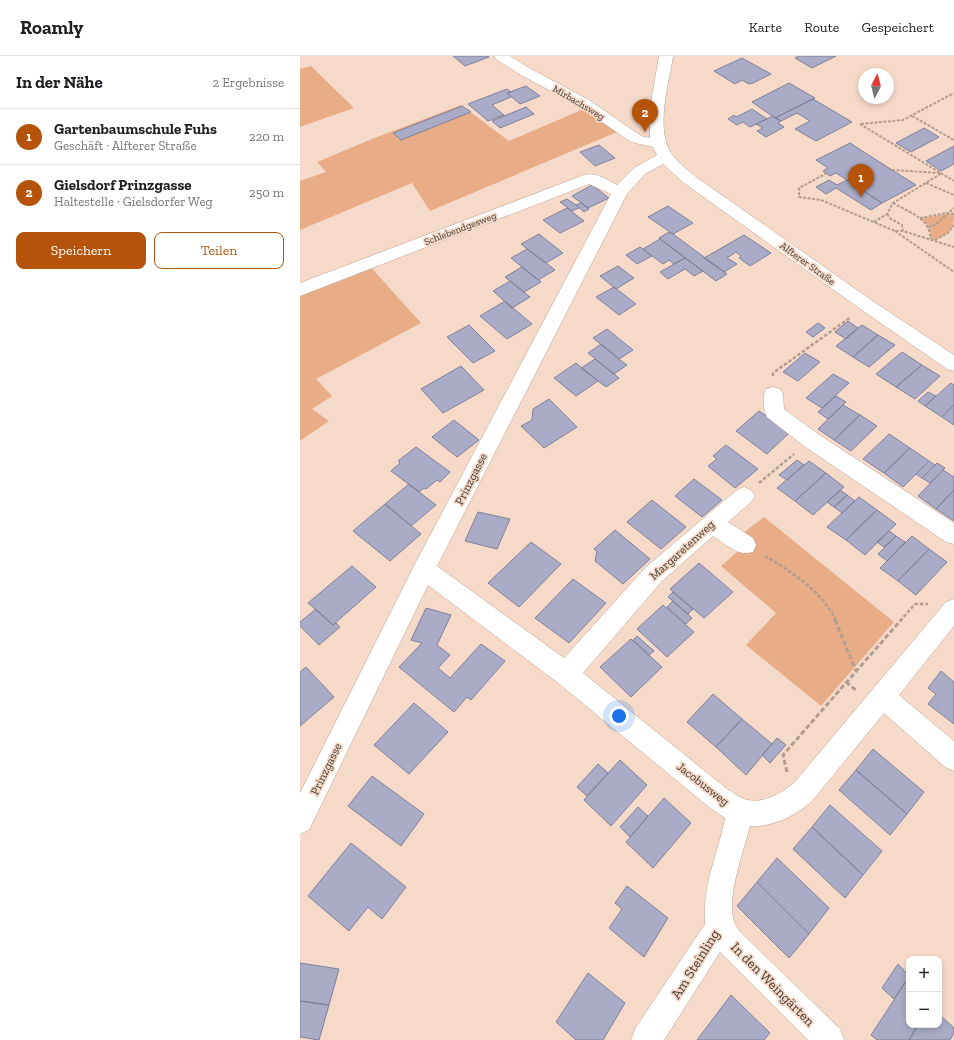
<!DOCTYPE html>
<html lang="de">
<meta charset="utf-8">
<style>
:root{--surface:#fff;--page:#f2f2f2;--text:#202124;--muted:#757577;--line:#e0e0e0;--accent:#b45309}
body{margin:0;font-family:"Zilla Slab",serif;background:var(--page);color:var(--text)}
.controls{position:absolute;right:12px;bottom:12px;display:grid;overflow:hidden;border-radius:8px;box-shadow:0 2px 6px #0003}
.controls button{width:36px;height:36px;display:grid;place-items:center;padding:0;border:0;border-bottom:1px solid var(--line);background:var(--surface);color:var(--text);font:20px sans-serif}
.compass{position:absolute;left:558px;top:12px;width:36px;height:36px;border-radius:50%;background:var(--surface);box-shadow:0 2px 6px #0003;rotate:7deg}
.you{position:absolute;left:319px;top:660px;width:14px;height:14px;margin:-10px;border:3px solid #fff;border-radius:50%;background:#1a73e8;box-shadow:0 0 0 6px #1a73e833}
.badge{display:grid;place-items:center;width:26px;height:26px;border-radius:50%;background:var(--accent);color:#fff;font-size:13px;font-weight:700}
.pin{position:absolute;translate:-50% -33px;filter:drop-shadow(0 1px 2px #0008)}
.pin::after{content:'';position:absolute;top:21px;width:14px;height:12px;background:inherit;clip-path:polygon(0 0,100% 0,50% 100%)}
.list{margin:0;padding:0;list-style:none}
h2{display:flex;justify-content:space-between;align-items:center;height:52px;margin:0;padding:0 16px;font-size:17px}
h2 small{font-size:13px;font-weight:400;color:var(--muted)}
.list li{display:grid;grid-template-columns:26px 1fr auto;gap:12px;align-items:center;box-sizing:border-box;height:56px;padding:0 16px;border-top:1px solid var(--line)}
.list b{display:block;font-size:15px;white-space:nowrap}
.list p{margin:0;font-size:13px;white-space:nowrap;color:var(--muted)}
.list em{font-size:13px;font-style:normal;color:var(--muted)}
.actions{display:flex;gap:8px;padding:12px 16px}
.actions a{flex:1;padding:9px 0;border:1px solid var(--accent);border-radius:8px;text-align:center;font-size:14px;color:var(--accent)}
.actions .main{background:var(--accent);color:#fff}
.map{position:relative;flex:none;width:654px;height:984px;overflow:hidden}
header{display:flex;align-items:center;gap:24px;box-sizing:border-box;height:56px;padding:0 20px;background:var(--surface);border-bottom:1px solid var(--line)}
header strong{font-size:19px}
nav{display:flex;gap:22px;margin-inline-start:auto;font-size:14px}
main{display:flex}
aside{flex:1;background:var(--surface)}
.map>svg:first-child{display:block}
.green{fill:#e8ad86}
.building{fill:#aaacc7;stroke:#7f809a}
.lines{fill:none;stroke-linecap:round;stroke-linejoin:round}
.minor-casing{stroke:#bda292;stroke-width:1}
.path-far2{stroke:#b39d90;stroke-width:2;stroke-dasharray:3 1.5;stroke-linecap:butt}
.path-far1{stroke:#b39d90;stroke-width:2.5;stroke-dasharray:3.5 2;stroke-linecap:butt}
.path{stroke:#b39d90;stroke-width:3;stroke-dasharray:5 2.5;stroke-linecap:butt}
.minor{fill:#fff;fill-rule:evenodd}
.labels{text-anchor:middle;stroke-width:3.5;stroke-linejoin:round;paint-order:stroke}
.far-street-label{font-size:10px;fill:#443932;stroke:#f6dac9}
.street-label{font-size:12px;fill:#443932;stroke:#f6dac9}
.near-street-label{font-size:14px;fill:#443932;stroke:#f6dac9}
</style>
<header>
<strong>Roamly</strong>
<nav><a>Karte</a><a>Route</a><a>Gespeichert</a></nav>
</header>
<main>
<aside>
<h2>In der Nähe<small>2 Ergebnisse</small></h2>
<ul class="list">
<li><span class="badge">1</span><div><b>Gartenbaumschule Fuhs</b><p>Geschäft · Alfterer Straße</p></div><em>220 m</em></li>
<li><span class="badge">2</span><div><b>Gielsdorf Prinzgasse</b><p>Haltestelle · Gielsdorfer Weg</p></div><em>250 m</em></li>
</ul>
<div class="actions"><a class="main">Speichern</a><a>Teilen</a></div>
</aside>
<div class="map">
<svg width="654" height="984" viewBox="0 0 654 984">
<rect width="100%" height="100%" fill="#f6dac9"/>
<path class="green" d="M11 10 54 52 0 71V13Z
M161 49 209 85 286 52 317 76 130 155 112 127 0 174V125L26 116 17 106 72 83Z
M650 158H654C654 175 649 177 635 184L630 183C632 174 627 167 620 162Z
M67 207 121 267 16 323 32 340 12 353 29 365 0 385V234Z
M464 461 594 566 521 650 446 589 476 557 421 510 445 489 443 477Z"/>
<path class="building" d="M153 0H187L189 1 165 10Z
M499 0H536L512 12 495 2Z
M442 2 471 18 453 27 449 28 442 24 435 28 414 15Z
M489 27 515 42 475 62 452 46Z
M226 30 240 40 220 48 207 37Z
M207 33 211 36 207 37 211 41 192 49 204 59 188 65 168 48Z
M513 43 552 66 516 85 495 73 510 65 497 57 481 65 475 62Z
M162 50 171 56 101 84 93 77Z
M226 51 234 58 200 72 192 65Z
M452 53 467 63 450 71 443 66 437 69 428 63 434 59 436 61Z
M473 60 481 65 478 67 484 71 466 81 457 75 463 72 456 68Z
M624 72 639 81 611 96 596 87Z
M550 87 592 114 616 129 582 147 536 117 530 120 523 115 528 112 516 104Z
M299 89 315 102 295 110 280 96Z
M654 90V108L641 115 626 105Z
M529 124 537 129 547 124 582 147 571 154 536 132 526 138 516 131Z
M292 129 309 142 288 152 272 140Z
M267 143 276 149 279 152 272 155 260 146Z
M281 147 288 152 289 153 284 156 276 149Z
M368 150 393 167 373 178 348 161Z
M267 152 284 165 260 177 243 164Z
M369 176 373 178 427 218 416 225 359 182Z
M239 178 263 197 246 207 221 188Z
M444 179 471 197 450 210 439 202 441 200 436 196 427 202 437 208 424 216 404 202Z
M360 183 385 202 374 208 369 204 363 208 343 193Z
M340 191 352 200 337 208 326 199Z
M227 193 246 207 255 214 238 224 211 202Z
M385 202 403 215 394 220 385 213 368 223 360 216Z
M318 210 334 222 316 233 300 220Z
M222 211 241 226 224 236 205 221Z
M210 225 230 241 212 252 193 235Z
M314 231 336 248 319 259 296 241Z
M205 245 232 268 207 283 180 260Z
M548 265 558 272 546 283 535 276Z
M518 267 525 272 513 281 506 276Z
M169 269 195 295 173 307 147 281Z
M562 269 578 279 553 301 536 290Z
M307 273 333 294 319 303 293 282Z
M578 279 595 289 569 311 553 301Z
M301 288 319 303 327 309 314 318 288 297Z
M602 296 622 309 596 331 576 318Z
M505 297 520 306 498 325 483 316Z
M295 303 314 318 319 322 306 331 281 312Z
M276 307 298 325 276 340 254 322Z
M622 309 640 320 615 343 596 331Z
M161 310 184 334 143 357 121 333Z
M533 318 549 327 522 352 506 342Z
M651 327 654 329V349L642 361 625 350Z
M628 336 636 340 625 350 618 345Z
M536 340 546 346 528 363 518 356Z
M249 343 277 371 244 392 221 370 232 364 233 353Z
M543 349 560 359 534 384 518 373Z
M654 349V369L642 361Z
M459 355 490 376 467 398 436 375Z
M560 359 577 370 551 395 534 384Z
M154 364 179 384 157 401 132 381Z
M589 378 610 392 584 417 563 403Z
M426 389 458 413 435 432 408 410 417 403 413 400Z
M116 391 150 416 140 426 137 424 126 433 124 432 119 436 91 415 100 407 98 405Z
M610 392 629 405 603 431 584 417Z
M497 404 504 409 487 424 479 419Z
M509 405 526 417 495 445 477 432Z
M629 405 635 409 622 422 616 418Z
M637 407 645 412 630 427 622 422Z
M643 414 654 421V434L636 453 618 440Z
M526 417 544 431 513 459 495 445Z
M394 423 422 444 402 461 375 440Z
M109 428 136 449 111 470 85 448Z
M540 434 547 439 534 451 527 446Z
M654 434V465L636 453Z
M547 439 555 445 542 457 534 451Z
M559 441 577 454 546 484 527 471Z
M352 444 386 471 361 493 327 466Z
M85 448 121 478 90 505 53 475Z
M577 454 596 468 565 499 546 484Z
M178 456 210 463 197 493 165 485Z
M315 474 350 503 323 528 295 505 297 495 294 493Z
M589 475 596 480 584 491 577 486Z
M596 480 605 486 587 505 578 498Z
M612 480 629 493 598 525 580 512Z
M231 486 261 508 219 551 188 527Z
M629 493 647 506 616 539 598 525Z
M399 507 433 536 404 562 370 533Z
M52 510 76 531 33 569 8 547Z
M273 523 306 547 269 587 235 562Z
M373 536 393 553 388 558 368 541Z
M373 545 392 562 386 568 367 551Z
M363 549 394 576 367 601 337 573Z
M126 552 151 559 137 589 150 599 138 612 150 622 181 588 205 605 171 644 167 641 154 656 99 611 122 587 111 584Z
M16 553 33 569 36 567 40 571 19 589 0 570V566Z
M337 580 354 595 349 599 333 584Z
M331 583 362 611 331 641 300 611Z
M6 611 34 641 0 670V616Z
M641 615 654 626V668L628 648 636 638 628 632Z
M413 638 442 663 416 691 387 666Z
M114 647 148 676 109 718 74 689Z
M442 663 472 688 446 719 416 691Z
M477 682 486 689 470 707 462 699Z
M573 693 624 736 607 758 556 714Z
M320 704 347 729 311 770 284 744Z
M298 708 308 717 287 740 277 731Z
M556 714 607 758 590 779 539 734Z
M72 720 124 758 101 790 48 750Z
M364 742 391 767 353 812 326 786Z
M530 749 582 795 563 819 512 771Z
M338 751 348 760 330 781 320 771Z
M512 771 563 819 545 842 493 793Z
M51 787 106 831 82 863 68 851 49 875 8 840Z
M477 802 529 852 509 878 457 826Z
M457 826 509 878 489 902 437 850Z
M327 830 368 862 344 901 309 872 322 853 315 847Z
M0 907 39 913 29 949 0 945Z
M598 908 609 920 594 943 582 932Z
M288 917 325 947 303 984H276L256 966Z
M605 927 609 930V969H618L609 984H577L571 979Z
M431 939 470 977 464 984H397Z
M0 945 29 949 19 984 0 981Z
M639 958 654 972V977L650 984H609L618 969H639Z"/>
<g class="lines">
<defs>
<path id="minor" d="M194 0H210L231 13 289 44 341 80 350 82V52L359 0H373C369 28 355 71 371 97 377 106 387 114 396 121L574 246 654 299V315L647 313 562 254 384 127 363 108 345 118 327 138 137 510 264 602 346 511 437 434 444 431 451 434 455 440 451 446 428 466 453 482 456 489 453 496C438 501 426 488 413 480L362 525 283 617 427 733C433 736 438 741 444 743 462 749 480 738 494 727L646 546 654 543V570L599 639 654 685V715L645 711 584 657 512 745C495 760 473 771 450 770 444 795 426 841 434 865 435 869 438 873 440 876L540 973 544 984H508L420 896 364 984H331L335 973 405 868C402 830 418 798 425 762L409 751 257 626 128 529 9 774 0 778V737L116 506 311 138 289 128 0 240V227L284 119C296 116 307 124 317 129L334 112 357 99 353 91 331 86 279 50 221 19 196 3Z
M473 331 480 333 483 338 484 353 518 378 654 467V488L646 486 504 390 467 361C463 353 462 341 466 333Z"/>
</defs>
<use href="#minor" class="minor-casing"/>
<path class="path-far2" d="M612 60 654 84
M560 68 654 125
M561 68 603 64 654 37
M592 114 641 117
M527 117 499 132V141L521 144 595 175H603L654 191
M626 127 654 139
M593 147C608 156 631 162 630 183
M587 158 591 163 602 169 603 175
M620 162 647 157 654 158
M574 166 587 158 593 147 642 117
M628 171 635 169 654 152
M595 175 654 216
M635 184 648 177 654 169"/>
<path class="path-far1" d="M473 320V317L551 261
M459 427 494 398
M465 500C491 515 524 537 536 565
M600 565 615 548H628"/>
<path class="path" d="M535 564 556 615
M546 626 557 635
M487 716 483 699 601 564"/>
<use href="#minor" class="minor"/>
</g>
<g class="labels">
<g class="far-street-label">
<text transform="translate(279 46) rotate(31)" y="4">Mirbachsweg</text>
<text transform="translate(160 172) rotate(-21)" y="4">Schlebendgesweg</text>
<text transform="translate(508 207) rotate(36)" y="4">Alfterer Straße</text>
</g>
<g class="street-label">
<text transform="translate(171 423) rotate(-63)" y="4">Prinzgasse</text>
<text transform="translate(382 494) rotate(-42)" y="4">Margaretenweg</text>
<text transform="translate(26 713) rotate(-64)" y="4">Prinzgasse</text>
<text transform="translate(403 728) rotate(38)" y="4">Jacobusweg</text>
</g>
<g class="near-street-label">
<text transform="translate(395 908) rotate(-58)" y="5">Am Steinling</text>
<text transform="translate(473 928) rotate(45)" y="5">In den Weingärten</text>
</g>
</g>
</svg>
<div class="controls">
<button>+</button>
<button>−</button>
</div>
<svg class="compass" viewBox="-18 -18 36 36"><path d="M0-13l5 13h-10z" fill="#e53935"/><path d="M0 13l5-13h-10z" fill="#757577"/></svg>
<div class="you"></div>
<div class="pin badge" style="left:561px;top:141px">1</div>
<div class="pin badge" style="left:345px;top:76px">2</div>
</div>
</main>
